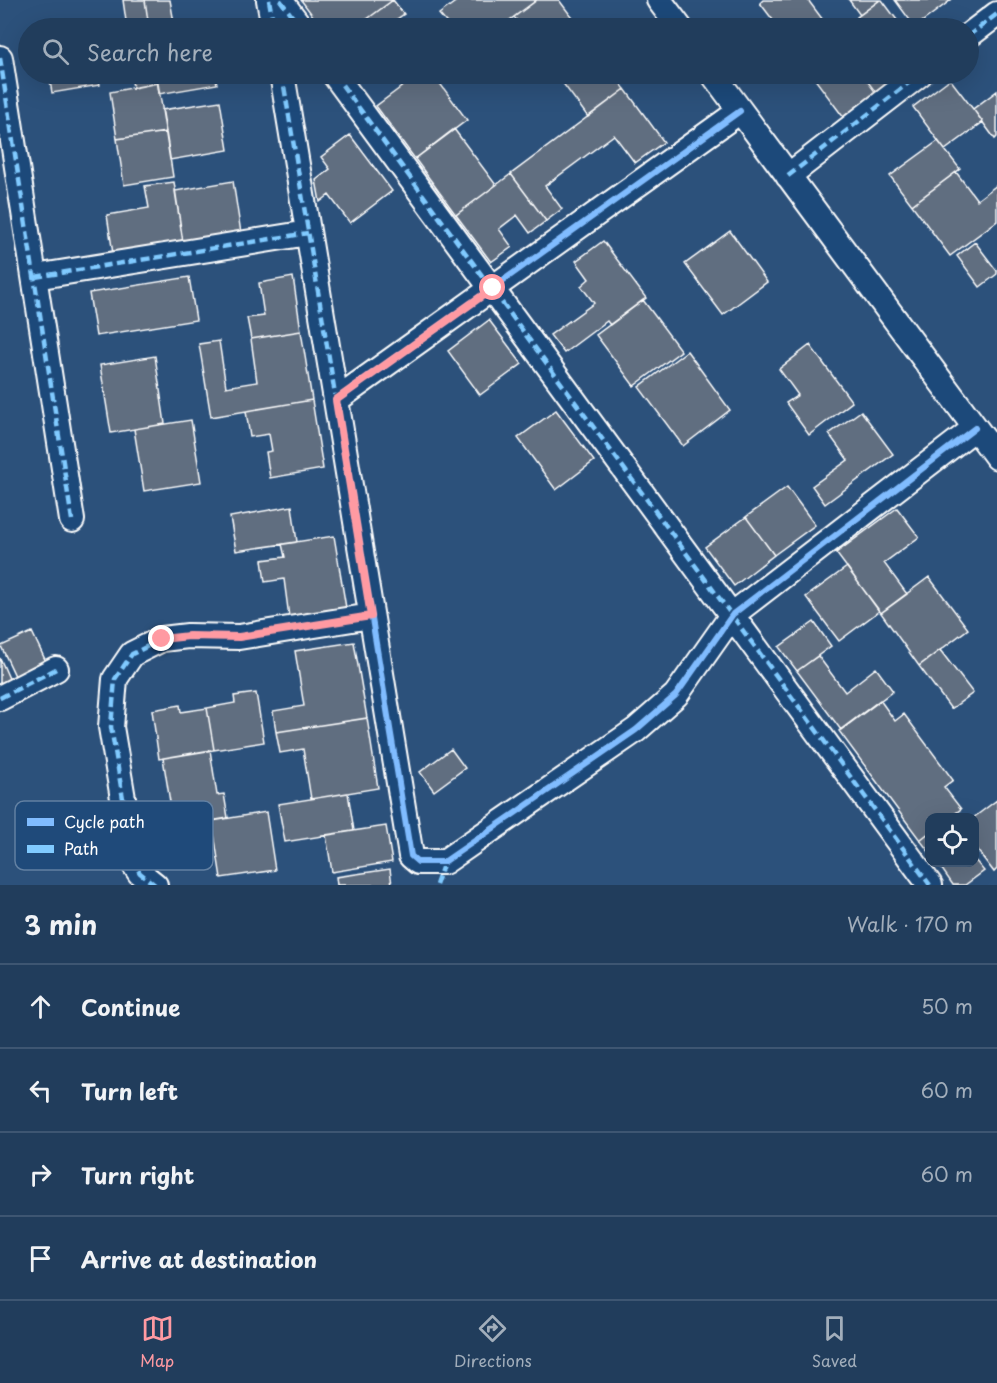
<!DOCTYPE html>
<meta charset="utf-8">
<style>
:root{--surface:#213d5c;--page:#294462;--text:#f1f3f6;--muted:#a2aebb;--line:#3e5672;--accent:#ff9aa2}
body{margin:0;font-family:"Playpen Sans",sans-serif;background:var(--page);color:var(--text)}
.controls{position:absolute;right:18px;bottom:18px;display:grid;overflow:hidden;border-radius:12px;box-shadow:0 6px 24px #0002}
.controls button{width:54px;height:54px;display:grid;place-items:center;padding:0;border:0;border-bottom:2px solid var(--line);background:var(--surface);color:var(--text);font:30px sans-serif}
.stop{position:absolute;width:18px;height:18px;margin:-14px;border:4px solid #ff9aa2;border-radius:50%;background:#fff}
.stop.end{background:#ff9aa2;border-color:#fff;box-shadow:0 2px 6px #0008}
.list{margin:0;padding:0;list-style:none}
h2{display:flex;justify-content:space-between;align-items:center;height:78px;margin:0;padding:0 24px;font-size:26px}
h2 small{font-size:20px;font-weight:400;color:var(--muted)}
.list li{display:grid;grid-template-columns:39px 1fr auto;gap:18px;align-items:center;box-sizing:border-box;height:84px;padding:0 24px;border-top:2px solid var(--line)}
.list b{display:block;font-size:22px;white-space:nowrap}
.list em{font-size:20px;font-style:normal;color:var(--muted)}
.icon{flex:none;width:33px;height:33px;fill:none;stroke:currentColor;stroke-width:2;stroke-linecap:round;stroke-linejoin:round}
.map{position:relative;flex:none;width:997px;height:885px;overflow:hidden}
.search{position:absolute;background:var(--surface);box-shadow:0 6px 24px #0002;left:18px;right:18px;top:18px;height:66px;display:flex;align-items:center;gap:15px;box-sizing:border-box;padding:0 21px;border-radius:33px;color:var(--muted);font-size:22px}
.sheet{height:414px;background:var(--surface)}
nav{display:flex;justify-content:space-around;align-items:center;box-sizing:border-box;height:84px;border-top:2px solid var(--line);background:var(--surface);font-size:16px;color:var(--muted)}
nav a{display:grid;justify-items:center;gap:3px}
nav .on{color:var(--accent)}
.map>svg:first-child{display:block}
.building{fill:#606e80;stroke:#fff;stroke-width:1.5}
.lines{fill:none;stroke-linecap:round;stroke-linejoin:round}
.street-casing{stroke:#fff;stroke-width:28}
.street{stroke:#1f4a7a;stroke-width:24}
.quiet{stroke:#80caff;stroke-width:4.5;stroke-dasharray:9 4.5;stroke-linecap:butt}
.cycleway-casing{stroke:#1f4a7a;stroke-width:10}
.cycleway{stroke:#80bcff;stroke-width:6}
.route{stroke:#ff9aa2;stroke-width:8}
.key{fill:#1f4a7a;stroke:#6280a2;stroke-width:1.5}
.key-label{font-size:16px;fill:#fff}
</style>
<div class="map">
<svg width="997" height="885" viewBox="0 0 997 885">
<rect width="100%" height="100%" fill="#2c517b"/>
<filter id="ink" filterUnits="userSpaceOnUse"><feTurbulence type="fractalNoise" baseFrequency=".0167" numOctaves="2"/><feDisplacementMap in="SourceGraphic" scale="12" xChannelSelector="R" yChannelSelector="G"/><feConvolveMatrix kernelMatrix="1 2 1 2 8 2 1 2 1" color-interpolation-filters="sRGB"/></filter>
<g filter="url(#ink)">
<path class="building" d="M123 0H145L149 28H127Z
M145 0H170L175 28H149Z
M301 0H393L355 28H322Z
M393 0 404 14 384 28H355Z
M458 0H537L499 28H451L439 14Z
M537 0H559L580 28H523L514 17Z
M763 0H808L829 28H779L760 3Z
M849 0H880L860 15Z
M880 0H882L903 28H865L857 17Z
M895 0H951L915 27Z
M49 74H98L100 85 52 93Z
M131 74H156L158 83 133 88Z
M156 74H215L217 84 159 94Z
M419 74H433L467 120 415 159 376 106Z
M556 74H613L625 89 588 117Z
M811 74H862L877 94 844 118Z
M862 74H905L877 94Z
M950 79 983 122 945 150 913 107Z
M158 83 166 132 117 139 110 92Z
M625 89 664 142 635 163 614 135 545 186 562 209 546 221 511 174Z
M997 91V137L995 139 973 109Z
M220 101 228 150 170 160 162 110Z
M454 129 496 185 456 215 415 159Z
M166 132 173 177 124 185 117 139Z
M350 135 392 191 350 223 329 195 320 202 316 180 330 169 321 157Z
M938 141 960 169 912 205 890 176Z
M956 172 977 200 997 185V221L950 256 912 205Z
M511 174 546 221 530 233 517 215 499 229 512 247 491 262 456 215Z
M233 181 241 233 183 242 175 191Z
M174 182 184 249 114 260 107 215 149 208 145 186Z
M730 231 767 282 723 315 685 264Z
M603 241 646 298 610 325 607 321 564 353 550 335 594 303 581 286 589 279 576 261Z
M975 242 997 271V274L980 287 957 256Z
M189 277 196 320 96 336 89 293Z
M293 277 301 331 251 339 247 318 264 316 259 283Z
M643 300 681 351 634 386 596 335Z
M489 320 522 364 480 395 448 351Z
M301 331 312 400 211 417 199 344 219 341 226 387 257 382 251 339Z
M810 345 852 402 809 435 786 403 798 395 779 369Z
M687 351 730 410 683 446 639 387Z
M155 356 165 424 111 433 100 365Z
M312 400 323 469 270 478 266 452 272 451 269 434 250 437 246 411Z
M556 410 594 461 556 490 518 438Z
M861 411 893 454 825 504 812 486 848 460 829 434Z
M191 420 201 482 144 491 134 429Z
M787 487 815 525 774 555 746 517Z
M292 506 297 542 236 551 230 517Z
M897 508 919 537 884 563 907 594 881 613 836 553Z
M746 517 774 555 734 586 705 547Z
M334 536 346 608 289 617 284 579 265 582 262 560 285 557 282 544Z
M847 567 879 611 839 641 806 597Z
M929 577 968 629 919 666 881 613Z
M814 622 831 646 797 671 779 647Z
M32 632 48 666 17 680 1 646Z
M354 642 367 718 276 732 273 711 304 706 295 651Z
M940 650 973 693 951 709 919 666Z
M818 656 845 692 876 668 893 691 841 730 797 671Z
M0 658 11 683 0 688Z
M256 693 264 742 214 750 207 708 235 703 234 696Z
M880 700 895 721 904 714 953 780 944 787 961 809 949 818H930V832L920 840 839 731Z
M180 705 181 712 207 708 214 750 159 759 152 710Z
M367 718 378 788 311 799 303 749 280 753 276 732Z
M451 749 465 768 434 791 420 772Z
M210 750 217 795 224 794 228 818 174 827 163 758Z
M348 793 354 831 285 842 278 804Z
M997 800V869L994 872 974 846 973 818Z
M266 812 275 870 221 878 212 821Z
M386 826 392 862 332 872 326 835Z
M930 832V853L920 840Z
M974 859 984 871 965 885H953L937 862H974Z
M390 869 392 885H337L336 877Z"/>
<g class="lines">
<defs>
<path id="street" d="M269 0 274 28
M280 0 301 28
M659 0 680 28
M968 36 997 14
M0 58 72 520
M282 74 336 400
M334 74 930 885
M713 74 997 457
M740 111 336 400 411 856 418 862H444L636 730 676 695 733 614 975 428
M788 176 920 74
M35 277 308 233
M0 698 56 669
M155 885 140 873 134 864 111 727 115 679 132 654 162 639 188 636 239 637 371 616"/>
</defs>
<use href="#street" class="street-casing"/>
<use href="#street" class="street"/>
<path class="quiet" d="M269 0 274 28
M280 0 301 28
M968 36 997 14
M0 58 72 520
M282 74 336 400
M334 74 930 885
M788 176 920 74
M35 277 308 233
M0 698 56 669
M155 885 140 873 134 864 111 727 115 679 132 654 162 639 188 636 239 637 371 616
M436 885 444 862"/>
<defs>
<path id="cycleway" d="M740 111 336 400 411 856 418 862H444L636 730 676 695 733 614 975 428"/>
</defs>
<use href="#cycleway" class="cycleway-casing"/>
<use href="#cycleway" class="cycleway"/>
</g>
</g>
<g class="lines" filter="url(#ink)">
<path class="route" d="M162 639 189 636 239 637 371 616 336 400 493 288"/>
</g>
<rect x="15" y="801" width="198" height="69" rx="9" class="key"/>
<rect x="27" y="818" width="27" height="8" fill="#80bcff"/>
<rect x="27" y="845" width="27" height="8" fill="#80caff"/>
<g class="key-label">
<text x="64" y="828">Cycle path</text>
<text x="64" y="855">Path</text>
</g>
</svg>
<div class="controls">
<button><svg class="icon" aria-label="locate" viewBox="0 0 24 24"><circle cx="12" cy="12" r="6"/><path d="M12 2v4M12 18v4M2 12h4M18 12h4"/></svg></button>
</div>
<div class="stop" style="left:493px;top:288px"></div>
<div class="stop end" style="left:162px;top:639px"></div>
<div class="search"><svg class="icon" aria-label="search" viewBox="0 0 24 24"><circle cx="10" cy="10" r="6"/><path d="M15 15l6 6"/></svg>Search here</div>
</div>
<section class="sheet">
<h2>3 min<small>Walk · 170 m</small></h2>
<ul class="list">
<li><svg class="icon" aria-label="ahead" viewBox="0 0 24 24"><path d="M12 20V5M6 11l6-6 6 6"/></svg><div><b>Continue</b></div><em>50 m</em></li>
<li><svg class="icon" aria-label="left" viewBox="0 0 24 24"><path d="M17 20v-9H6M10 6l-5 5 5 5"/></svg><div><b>Turn left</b></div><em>60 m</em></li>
<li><svg class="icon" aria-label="right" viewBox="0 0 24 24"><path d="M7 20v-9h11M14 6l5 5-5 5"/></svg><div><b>Turn right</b></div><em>60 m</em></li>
<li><svg class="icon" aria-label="arrive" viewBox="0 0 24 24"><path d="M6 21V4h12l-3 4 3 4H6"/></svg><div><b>Arrive at destination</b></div></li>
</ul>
</section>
<nav>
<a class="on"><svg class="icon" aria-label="map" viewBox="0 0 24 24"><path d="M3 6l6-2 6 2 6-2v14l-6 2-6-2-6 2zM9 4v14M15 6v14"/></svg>Map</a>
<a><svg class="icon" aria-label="directions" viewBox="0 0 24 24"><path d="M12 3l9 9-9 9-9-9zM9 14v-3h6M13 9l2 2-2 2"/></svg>Directions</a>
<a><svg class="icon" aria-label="saved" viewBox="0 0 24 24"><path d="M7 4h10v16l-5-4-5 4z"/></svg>Saved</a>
</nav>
